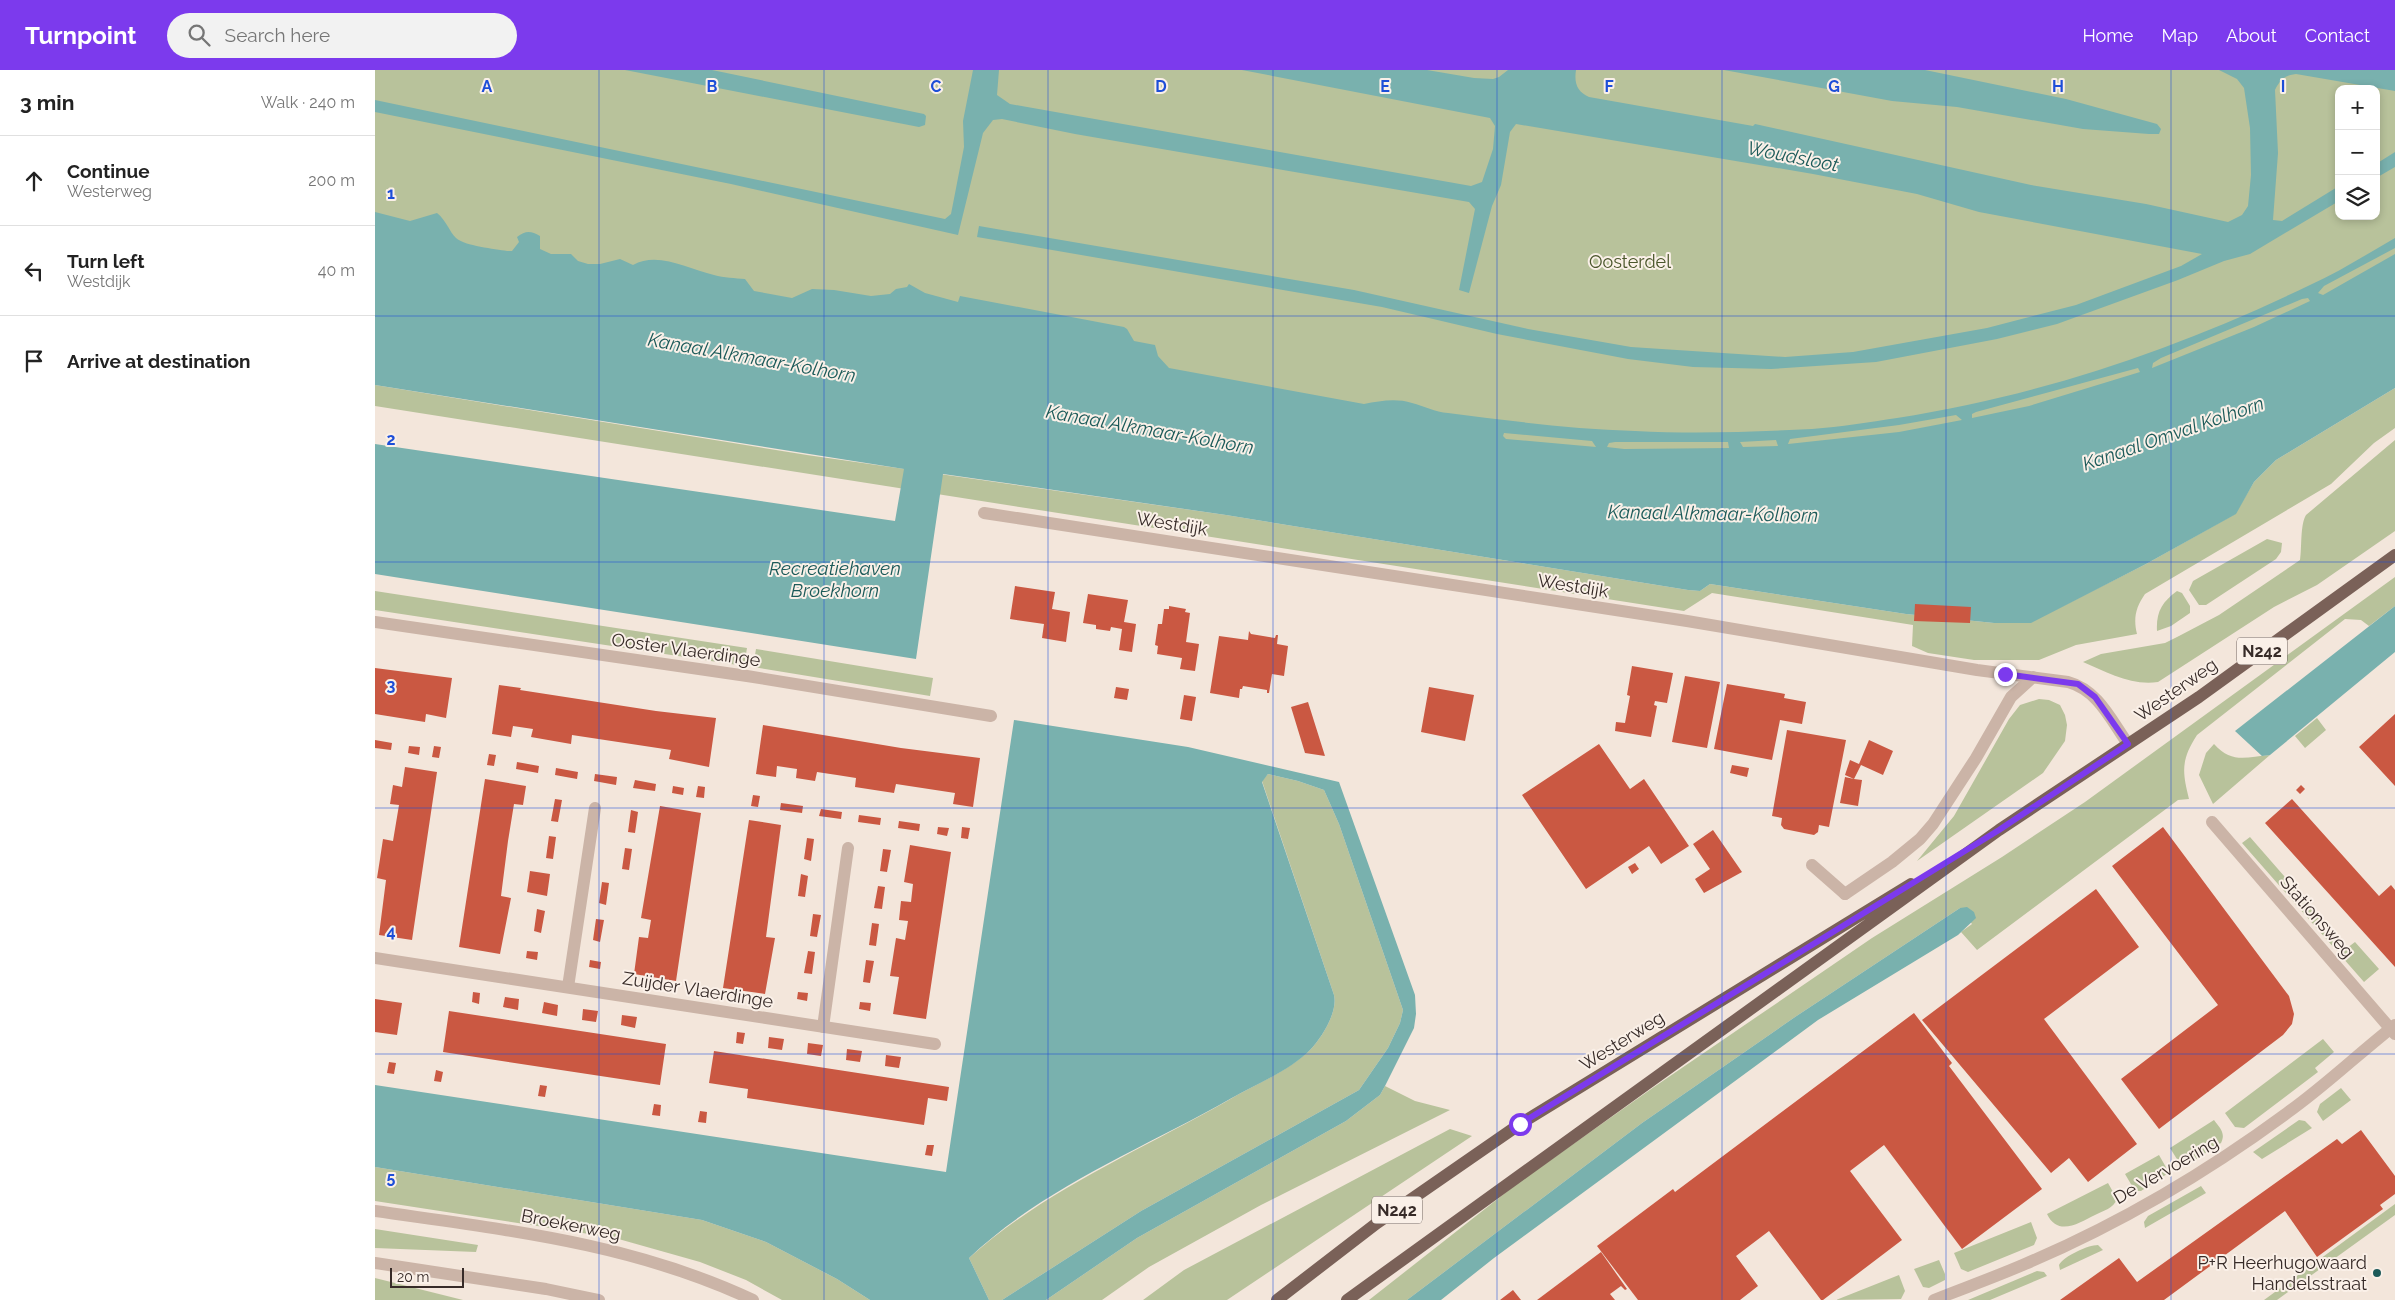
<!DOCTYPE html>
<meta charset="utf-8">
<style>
:root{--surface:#fff;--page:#f2f2f2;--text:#222;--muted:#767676;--line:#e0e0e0;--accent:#7c3aed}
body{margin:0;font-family:Raleway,sans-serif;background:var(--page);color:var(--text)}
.controls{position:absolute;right:15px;top:15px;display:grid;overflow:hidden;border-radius:10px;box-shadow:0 2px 8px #0003}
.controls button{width:45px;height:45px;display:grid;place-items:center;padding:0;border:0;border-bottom:1px solid var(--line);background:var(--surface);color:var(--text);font:25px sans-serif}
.scale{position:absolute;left:15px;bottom:12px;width:74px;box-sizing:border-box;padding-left:5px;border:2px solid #372b28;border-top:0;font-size:14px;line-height:18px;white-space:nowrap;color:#372b28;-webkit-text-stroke:4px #faf0e8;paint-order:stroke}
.stop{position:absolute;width:15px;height:15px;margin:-11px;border:4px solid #7c3aed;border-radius:50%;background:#fff}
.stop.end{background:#7c3aed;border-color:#fff;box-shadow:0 1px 5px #0008}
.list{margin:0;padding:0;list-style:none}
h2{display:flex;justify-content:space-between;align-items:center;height:65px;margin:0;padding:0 20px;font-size:21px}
h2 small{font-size:16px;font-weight:400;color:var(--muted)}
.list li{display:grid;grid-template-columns:32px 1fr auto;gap:15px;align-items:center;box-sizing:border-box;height:90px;padding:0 20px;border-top:1px solid var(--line)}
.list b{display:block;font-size:19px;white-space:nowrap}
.list p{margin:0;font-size:16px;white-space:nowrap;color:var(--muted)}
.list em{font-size:16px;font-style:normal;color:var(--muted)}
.icon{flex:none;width:28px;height:28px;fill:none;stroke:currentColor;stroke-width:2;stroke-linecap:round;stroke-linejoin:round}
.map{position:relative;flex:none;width:2020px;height:1230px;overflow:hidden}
header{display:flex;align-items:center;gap:30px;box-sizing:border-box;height:70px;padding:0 25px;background:var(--accent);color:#fff}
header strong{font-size:24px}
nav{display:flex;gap:28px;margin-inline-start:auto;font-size:18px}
.search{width:350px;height:45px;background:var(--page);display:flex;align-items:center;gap:12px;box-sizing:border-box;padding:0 18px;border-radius:28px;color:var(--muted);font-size:19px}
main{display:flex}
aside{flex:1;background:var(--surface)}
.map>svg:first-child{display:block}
.green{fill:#b8c29b;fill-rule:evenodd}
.water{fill:#79b1ae;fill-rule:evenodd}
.building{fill:#ca5842}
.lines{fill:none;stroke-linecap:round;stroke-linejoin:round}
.service{stroke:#cbb4a7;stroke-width:12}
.minor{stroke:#cbb4a7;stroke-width:12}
.tertiary{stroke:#cbb4a7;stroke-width:12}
.primary{stroke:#7a6158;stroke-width:12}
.route{stroke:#7c3aed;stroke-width:6}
.grid{fill:none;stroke:#1d4ed8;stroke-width:1;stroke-opacity:0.55}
.poi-dot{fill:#1c5a59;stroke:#faf0e8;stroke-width:2}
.labels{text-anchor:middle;stroke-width:4;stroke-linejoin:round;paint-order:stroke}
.shield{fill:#faf0e8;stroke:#726662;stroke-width:1}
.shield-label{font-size:16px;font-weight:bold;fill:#372b28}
.park-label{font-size:18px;fill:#4a562b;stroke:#faf0e8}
.street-label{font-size:18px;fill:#372b28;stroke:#faf0e8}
.poi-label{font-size:18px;fill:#372b28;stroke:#faf0e8;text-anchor:end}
.water-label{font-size:19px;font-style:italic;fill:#1c5a59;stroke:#faf0e8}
.grid-label{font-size:16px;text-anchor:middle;font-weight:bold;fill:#1d4ed8;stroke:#faf0e8;stroke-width:4;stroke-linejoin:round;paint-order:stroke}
</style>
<header>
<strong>Turnpoint</strong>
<div class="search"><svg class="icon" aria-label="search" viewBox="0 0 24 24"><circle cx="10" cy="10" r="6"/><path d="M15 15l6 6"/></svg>Search here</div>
<nav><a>Home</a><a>Map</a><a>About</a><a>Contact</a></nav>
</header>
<main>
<aside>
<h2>3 min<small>Walk · 240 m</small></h2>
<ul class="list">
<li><svg class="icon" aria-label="ahead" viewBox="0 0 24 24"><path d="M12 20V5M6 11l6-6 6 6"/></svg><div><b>Continue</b><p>Westerweg</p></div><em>200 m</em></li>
<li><svg class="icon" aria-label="left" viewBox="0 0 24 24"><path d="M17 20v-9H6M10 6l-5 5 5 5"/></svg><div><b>Turn left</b><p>Westdijk</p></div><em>40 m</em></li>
<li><svg class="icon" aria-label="arrive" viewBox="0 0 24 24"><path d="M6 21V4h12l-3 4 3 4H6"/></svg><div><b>Arrive at destination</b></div></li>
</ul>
</aside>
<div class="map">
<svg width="2020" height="1230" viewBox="0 0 2020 1230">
<rect width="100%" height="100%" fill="#f3e6db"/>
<path class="green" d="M0 0H2020V191L1933 240 1678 336 1441 381 1130 378 138 190 0 155ZM1964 19H2001V146H1964Z
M0 315 432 385 851 445 1313 520 1325 521 1335 514 1531 544 1619 553 1656 552 1771 494 1860 444 1879 412 1901 390 2020 318V358L1999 373 1956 414 1770 524C1761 537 1758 548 1762 564L1701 575 1664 590H1599L1553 583 1537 576 1538 555 1337 523 1309 541 0 336Z
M2020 370V461L1942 515 1899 537 1783 612C1756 616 1732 602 1708 592L1726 584 1790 573 1804 566 1844 545 1925 490C1927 478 1925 455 1931 445Z
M1892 469 1907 473 1906 482 1901 489 1831 535H1824L1814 520 1818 511Z
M2020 507V536L1994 556 1986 550 1970 549 1822 665C1806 690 1807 701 1814 729L1803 730 1602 880 1586 862 1597 854 1585 838 1420 947 1267 1053 1032 1230H994L1143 1113 1279 1017 1497 868 1627 787 1710 732Z
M0 521 372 578 369 596 0 540Z
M1802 521 1807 523 1815 536V543L1796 556 1782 561C1781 542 1787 532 1802 521Z
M381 579 558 608 555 626 378 597Z
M1664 629 1674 630 1685 635 1690 645 1692 655 1690 671 1668 703 1542 791 1579 746 1634 649 1645 635Z
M1942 648 1951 660 1930 678 1920 666Z
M1839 674C1857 694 1871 687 1895 685L1838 734 1824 705 1831 683Z
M893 704 923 711 949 720 964 754 1028 940 1025 953 1013 978 984 1020 766 1141 627 1230H614L594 1188C670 1120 764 1081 852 1031 879 1015 914 1001 936 979 947 967 963 942 959 925L887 711Z
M1875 767 1972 878 1980 872 2004 899 1989 912 1867 773Z
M1948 969 1959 982 1940 998 1943 1002 1869 1058 1860 1057 1850 1043Z
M1010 1016 1040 1031 1075 1040 886 1135 774 1197 727 1230H671L762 1168 971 1051 1005 1025Z
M1966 1018 1976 1030 1948 1051 1942 1042 1945 1034Z
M1839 1050C1845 1058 1851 1063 1846 1073L1812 1095 1805 1094 1795 1078Z
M1924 1050 1930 1051 1937 1058 1887 1089 1878 1082Z
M1075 1059 1097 1066 852 1230H768L809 1200Z
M1784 1085 1792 1099V1104L1766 1121H1760L1750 1104Z
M0 1097 327 1150 391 1172 462 1209 495 1230H407L371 1210 325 1192 240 1168 0 1131Z
M1733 1113 1742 1129C1739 1138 1728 1141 1720 1145 1704 1153 1683 1167 1672 1144Z
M1826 1116 1831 1123 1770 1158 1769 1152 1773 1146Z
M2020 1134V1145L1902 1230H1889Z
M1656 1152 1662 1168 1659 1175 1593 1202 1586 1199 1579 1183Z
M0 1159 103 1175 101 1182 0 1178Z
M1723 1175 1728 1180 1685 1200 1684 1195C1689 1186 1713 1175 1723 1175Z
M1564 1190 1570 1204V1210L1554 1218 1548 1217 1539 1199Z
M1662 1201 1669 1202 1672 1206 1615 1230H1593Z
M1524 1205 1530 1221 1526 1229 1461 1230Z
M0 1208 88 1230H0Z"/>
<path class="water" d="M250 0H337L549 44 551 46 550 55 544 57Z
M598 0H624L622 25 635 34 1096 116 1107 112 1118 79 1120 56 1115 48 867 0H1052L1099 8 1118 9 1124 7 1133 0H1201C1199 13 1202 22 1214 27L1378 56 1380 54 1656 115 1771 134 1853 152 1867 145 1873 136 1876 105 1875 58 1869 18 1862 9 1844 0H2020V21L1921 4C1910 5 1905 10 1900 20L1903 83 1898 150 1907 151 1964 116V131L1875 184 1849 191 1803 210 1682 254 1622 269 1501 292 1396 299 1318 297 1253 289 1122 264 1007 237 602 167 604 156 979 220 1153 259 1256 277 1410 287 1478 282 1612 258 1701 235 1806 196 1827 184 1604 142 1542 124 1438 104 1141 54 1135 62 1126 115 1117 136 1094 223 1084 220 1100 139 1094 132 700 64 627 49 618 50 608 63 583 165 356 114 0 42V30L570 149 576 144 589 77 588 51Z
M1349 0H1550L1691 29 1782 54 1786 59 1784 64H1774L1708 59 1582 37 1517 31Z
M2020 82V97L2001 108V94Z
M0 142 35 151 62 143C71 150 74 161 81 168 90 176 120 179 132 181H137L144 172 142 167C151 160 156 161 165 166V179L176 184H196L203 191 213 194H225L245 189 258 195C283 181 313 199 339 205 349 208 360 208 370 209L379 221 417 228 437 219 459 220 496 226 515 224 521 219 532 217 534 214 550 223 583 232 585 226 749 257 752 259 759 271 780 275 783 286 794 298 989 334C1005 331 1021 328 1037 333 1049 336 1060 342 1073 343 1135 351 1197 359 1260 361 1319 364 1378 362 1437 359 1466 357 1494 352 1522 348 1666 326 1804 278 1935 215 1964 202 1992 184 2020 168V178L1949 216 1943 223 1948 225 2020 184V318L1901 390 1879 412 1861 444 1771 494 1656 553H1619L1531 544 1335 514 1325 521 1313 520 851 445 568 404 541 589 0 504V374L520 451 529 399 0 315ZM1933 228 1935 231 1879 257 1777 298 1778 293 1786 288 1927 229ZM1763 298 1765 302 1654 336 1597 348V344L1601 342ZM1581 345 1587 350 1524 362 1413 374 1415 369 1524 355ZM1129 363 1217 371 1221 377 1131 369 1128 366ZM1401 370 1403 376 1368 377 1365 372ZM1240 372H1353L1354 378 1249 379 1232 377 1234 373Z
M2020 536V582L1895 685 1887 686 1860 661Z
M639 650 813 677 964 712 1040 925 1041 944 1039 958 1010 1016 1005 1025 971 1051 762 1168 671 1230H627L766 1141 984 1020 1013 978 1025 953 1028 940 964 754 949 720 923 711 893 704 887 712 959 925C963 942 947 967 936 979 915 1001 881 1014 855 1029 767 1079 669 1117 594 1188L614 1230H495L462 1209 391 1172 327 1150 0 1097V1015L571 1102Z
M1592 837 1599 842 1601 848 1583 865 1443 950 1119 1188 1066 1230H1032L1267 1053 1420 947 1585 838Z"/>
<path class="building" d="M640 516 680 522 677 539 695 542 691 572 667 568 669 554 635 549Z
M713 524 753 530 749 552 761 554 757 582 744 580 747 559 736 557 735 561 721 559V555L708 553Z
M1540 534 1596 537 1595 553 1539 551Z
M794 536 811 539 810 542 815 543 811 572 824 574 820 601 805 599 807 588 782 584 783 576 780 575 783 554H787L789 539H794Z
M874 561 876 564 900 568 901 565H903L902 574 913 576 909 606 897 604 894 623H892V620L868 616 867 619H865L864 628 835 623 844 566 873 570Z
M1257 596 1298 603 1292 633 1280 631 1279 635 1282 636 1276 667 1240 661 1241 652 1250 653 1255 626 1252 625Z
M0 598 77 608 71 648 51 644 50 652 0 644Z
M1310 606 1345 612 1332 678 1297 672Z
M1352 614 1405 623 1410 624 1409 628 1431 632 1427 654 1405 650 1397 690 1339 679Z
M124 615 146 618 145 620 281 641 341 648 334 697 294 689 296 680 197 665 196 674 156 667 158 659 138 656 136 667 117 664Z
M741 617 754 619 752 630 739 628Z
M1054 617 1099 625 1090 671 1046 662Z
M809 625 821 627 817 651 805 649Z
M933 632 950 686 930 683 916 637Z
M2020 644V716L1984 677Z
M388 655 526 678 605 688 598 737 578 734 580 723 521 714 519 723 480 717 481 708 462 705 442 702 440 711 421 708 422 699 402 696 401 707 381 704Z
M1412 660 1471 670 1454 757 1444 755 1443 762 1439 765 1409 759 1406 755 1407 748 1397 746Z
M0 670 17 673 16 680 0 678Z
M1494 670 1518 681 1508 705 1486 695 1479 709 1487 710 1483 736 1465 733 1470 707 1479 709 1470 705 1475 690 1484 694Z
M1224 674 1255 719 1269 709 1314 776 1286 794 1274 776 1211 819 1147 725Z
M34 676 45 677 44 685 33 683Z
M59 676 66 677 64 688 57 687Z
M114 684 121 685 119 696 112 695Z
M142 692 164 696 163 703 141 699Z
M1357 695 1374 698 1372 707 1355 703Z
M30 697 62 702 37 870 4 865 11 810 2 808 5 789 8 769 18 771 24 735 15 734 18 715 27 717Z
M181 698 203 702 202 709 180 705Z
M220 704 242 707 241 715 219 711Z
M110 709 151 716 148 735 139 734 133 771 126 826 136 828 125 884 84 877Z
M260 710 281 714 280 721 258 718Z
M1926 715 1930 719 1925 724 1921 720Z
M298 716 309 718 308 725 297 723Z
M323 716 330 717 329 728 321 727Z
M378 725 385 726 383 737 376 736Z
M180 729 187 730 183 752 176 751Z
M1917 729 2004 826 2016 815 2020 820V897L1890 753Z
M406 733 428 736 427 743 405 740Z
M285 736 326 743 301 911 259 904 264 867 273 868 276 850 266 848Z
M446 739 467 742 466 749 444 746Z
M256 740 263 742 260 763 253 762Z
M484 745 506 748 505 755 483 752Z
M374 750 406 755 391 867 400 868 390 924 348 918Z
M524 751 545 754 544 761 523 758Z
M563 757 574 758 572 766 562 764Z
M587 757 595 758 593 769 586 768Z
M1788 757 1914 926 1919 944 1917 954 1908 965 1784 1059 1746 1009 1843 935 1737 796Z
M1338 760 1367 802 1329 823 1320 809 1335 799 1318 774Z
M174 766 181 767 178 789 171 788Z
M432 768 439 769 436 791 429 789Z
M535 775 576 782 551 949 518 944 524 907 515 906 521 868 530 870 533 851 524 850 526 831 536 832 538 814 529 812Z
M250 778 257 779 254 800 247 799Z
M508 779 516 780 512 802 505 801Z
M1260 793 1264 799 1257 804 1253 797Z
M155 801 175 804 172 826 152 822Z
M426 804 433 806 430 827 423 826Z
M227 812 234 813 231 835 224 833Z
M503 816 510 817 507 839 499 838Z
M1721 819 1764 877 1669 949 1762 1074 1713 1112 1694 1088 1676 1103 1547 950Z
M162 839 170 841 166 863 159 861Z
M438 844 446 845 442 867 435 866Z
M221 849 229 850 225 872 218 870Z
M497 853 504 854 501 876 494 875Z
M152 881 163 882 162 890 151 888Z
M433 881 440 882 437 904 429 903Z
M215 890 226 892 225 899 214 897Z
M491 890 499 891 495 913 488 912Z
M98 922 105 923 104 934 97 932Z
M423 922 433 923 432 931 422 929Z
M130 927 144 929 143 940 128 937Z
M0 929 27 933 22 965 0 962Z
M169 932 183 935 182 946 167 943Z
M485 932 496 933 495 941 484 939Z
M208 939 223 941 221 952 207 950Z
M74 941 291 974 285 1015 68 982Z
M1539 943 1577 993 1574 996 1667 1119 1587 1179 1509 1075 1475 1101 1527 1170 1448 1230H1446L1394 1161 1361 1186 1383 1216 1365 1230H1263L1222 1176 1298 1119 1300 1122Z
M247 945 262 947 260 958 246 955Z
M362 962 370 963 368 974 361 973Z
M394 967 409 969 407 980 393 978Z
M433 973 448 975 446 986 432 984Z
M472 979 487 981 485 992 471 990Z
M339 981 574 1017 572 1031 553 1028 549 1055 372 1028 373 1019 334 1013Z
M511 985 526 987 524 998 510 996Z
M14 992 21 993 19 1004 12 1003Z
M61 1000 68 1002 66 1012 59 1011Z
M165 1015 172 1016 170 1027 163 1026Z
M279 1034 286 1035 285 1046 277 1045Z
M325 1041 332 1042 331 1053 323 1052Z
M1986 1060 2020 1106V1124L2005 1135 2008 1139 1942 1187 1910 1141 1789 1230H1685L1744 1188 1762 1212 1962 1069 1967 1074Z
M552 1075H559L557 1086 550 1085Z
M1226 1182 1252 1219 1250 1220 1246 1216 1235 1224 1240 1230H1162Z
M1138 1220 1146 1230H1125Z"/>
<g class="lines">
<path class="service" d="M1437 795 1470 824
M193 917 220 738
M448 957 473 778"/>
<path class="minor" d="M609 443 1312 551 1602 600 1693 612C1723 620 1736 650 1753 674
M0 552 372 606 616 646
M1837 752 2020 964
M1470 824 1517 792 1545 769 1558 754 1601 688 1636 627 1658 607
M0 888 560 974"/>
<path class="tertiary" d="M0 1141C131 1160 257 1173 378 1230
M0 1193 171 1219 224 1230
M1559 1230C1589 1218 1620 1207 1650 1194 1742 1155 1832 1102 1912 1043 1950 1016 1983 984 2020 955"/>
<path class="primary" d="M902 1230 1002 1153 1145 1054 1536 814
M972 1230 1624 760 1824 627 2020 485"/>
</g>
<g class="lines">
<path class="route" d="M1145 1054 1624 760 1753 674 1720 627 1703 614 1630 604"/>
</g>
<path class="grid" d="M224 0V1230M449 0V1230M673 0V1230M898 0V1230M1122 0V1230M1347 0V1230M1571 0V1230M1796 0V1230M0 246H2020M0 492H2020M0 738H2020M0 984H2020"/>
<circle class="poi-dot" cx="2002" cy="1203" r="5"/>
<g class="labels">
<g class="shield">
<rect x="1862" y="567.5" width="50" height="27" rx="4"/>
<rect x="997" y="1126.5" width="50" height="27" rx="4"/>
</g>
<g class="shield-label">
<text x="1887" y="587">N242</text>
<text x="1022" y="1146">N242</text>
</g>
<g class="park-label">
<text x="1255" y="198">Oosterdel</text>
</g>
<g class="street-label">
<text transform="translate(797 454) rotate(9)" y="6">Westdijk</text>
<text transform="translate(1198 516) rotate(9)" y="6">Westdijk</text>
<text transform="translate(311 580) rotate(8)" y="6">Ooster Vlaerdinge</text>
<text transform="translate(1801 620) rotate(-35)" y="6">Westerweg</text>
<text transform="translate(1942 847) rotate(49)" y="6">Stationsweg</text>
<text transform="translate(323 920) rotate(9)" y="6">Zuijder Vlaerdinge</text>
<text transform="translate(1247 971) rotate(-32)" y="6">Westerweg</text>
<text transform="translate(1791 1100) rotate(-30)" y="6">De Vervoering</text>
<text transform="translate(196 1155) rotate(11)" y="6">Broekerweg</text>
</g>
<g class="poi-label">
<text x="1992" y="1199">P+R Heerhugowaard<tspan x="1992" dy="21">Handelsstraat</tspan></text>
</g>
<g class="water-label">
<text transform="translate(1418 86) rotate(11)" y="7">Woudsloot</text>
<text transform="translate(377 287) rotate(10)" y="7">Kanaal Alkmaar-Kolhorn</text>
<text transform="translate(775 359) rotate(10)" y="7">Kanaal Alkmaar-Kolhorn</text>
<text transform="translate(1798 363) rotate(-19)" y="7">Kanaal Omval Kolhorn</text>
<text transform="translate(1338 443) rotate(1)" y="7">Kanaal Alkmaar-Kolhorn</text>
<text x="460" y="505">Recreatiehaven<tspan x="460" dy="22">Broekhorn</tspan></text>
</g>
</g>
<g class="grid-label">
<text x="112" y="22">A</text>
<text x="337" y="22">B</text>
<text x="561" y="22">C</text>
<text x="786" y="22">D</text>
<text x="1010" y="22">E</text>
<text x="1234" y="22">F</text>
<text x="1459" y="22">G</text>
<text x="1683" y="22">H</text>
<text x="1908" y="22">I</text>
<text x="16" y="129">1</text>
<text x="16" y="375">2</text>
<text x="16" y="621">3</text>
<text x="16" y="867">4</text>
<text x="16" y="1113">5</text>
</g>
</svg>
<div class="controls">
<button>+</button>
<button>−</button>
<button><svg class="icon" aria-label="layers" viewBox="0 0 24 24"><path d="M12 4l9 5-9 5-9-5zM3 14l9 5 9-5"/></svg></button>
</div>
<div class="scale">20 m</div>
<div class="stop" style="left:1145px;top:1054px"></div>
<div class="stop end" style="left:1630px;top:604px"></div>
</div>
</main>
